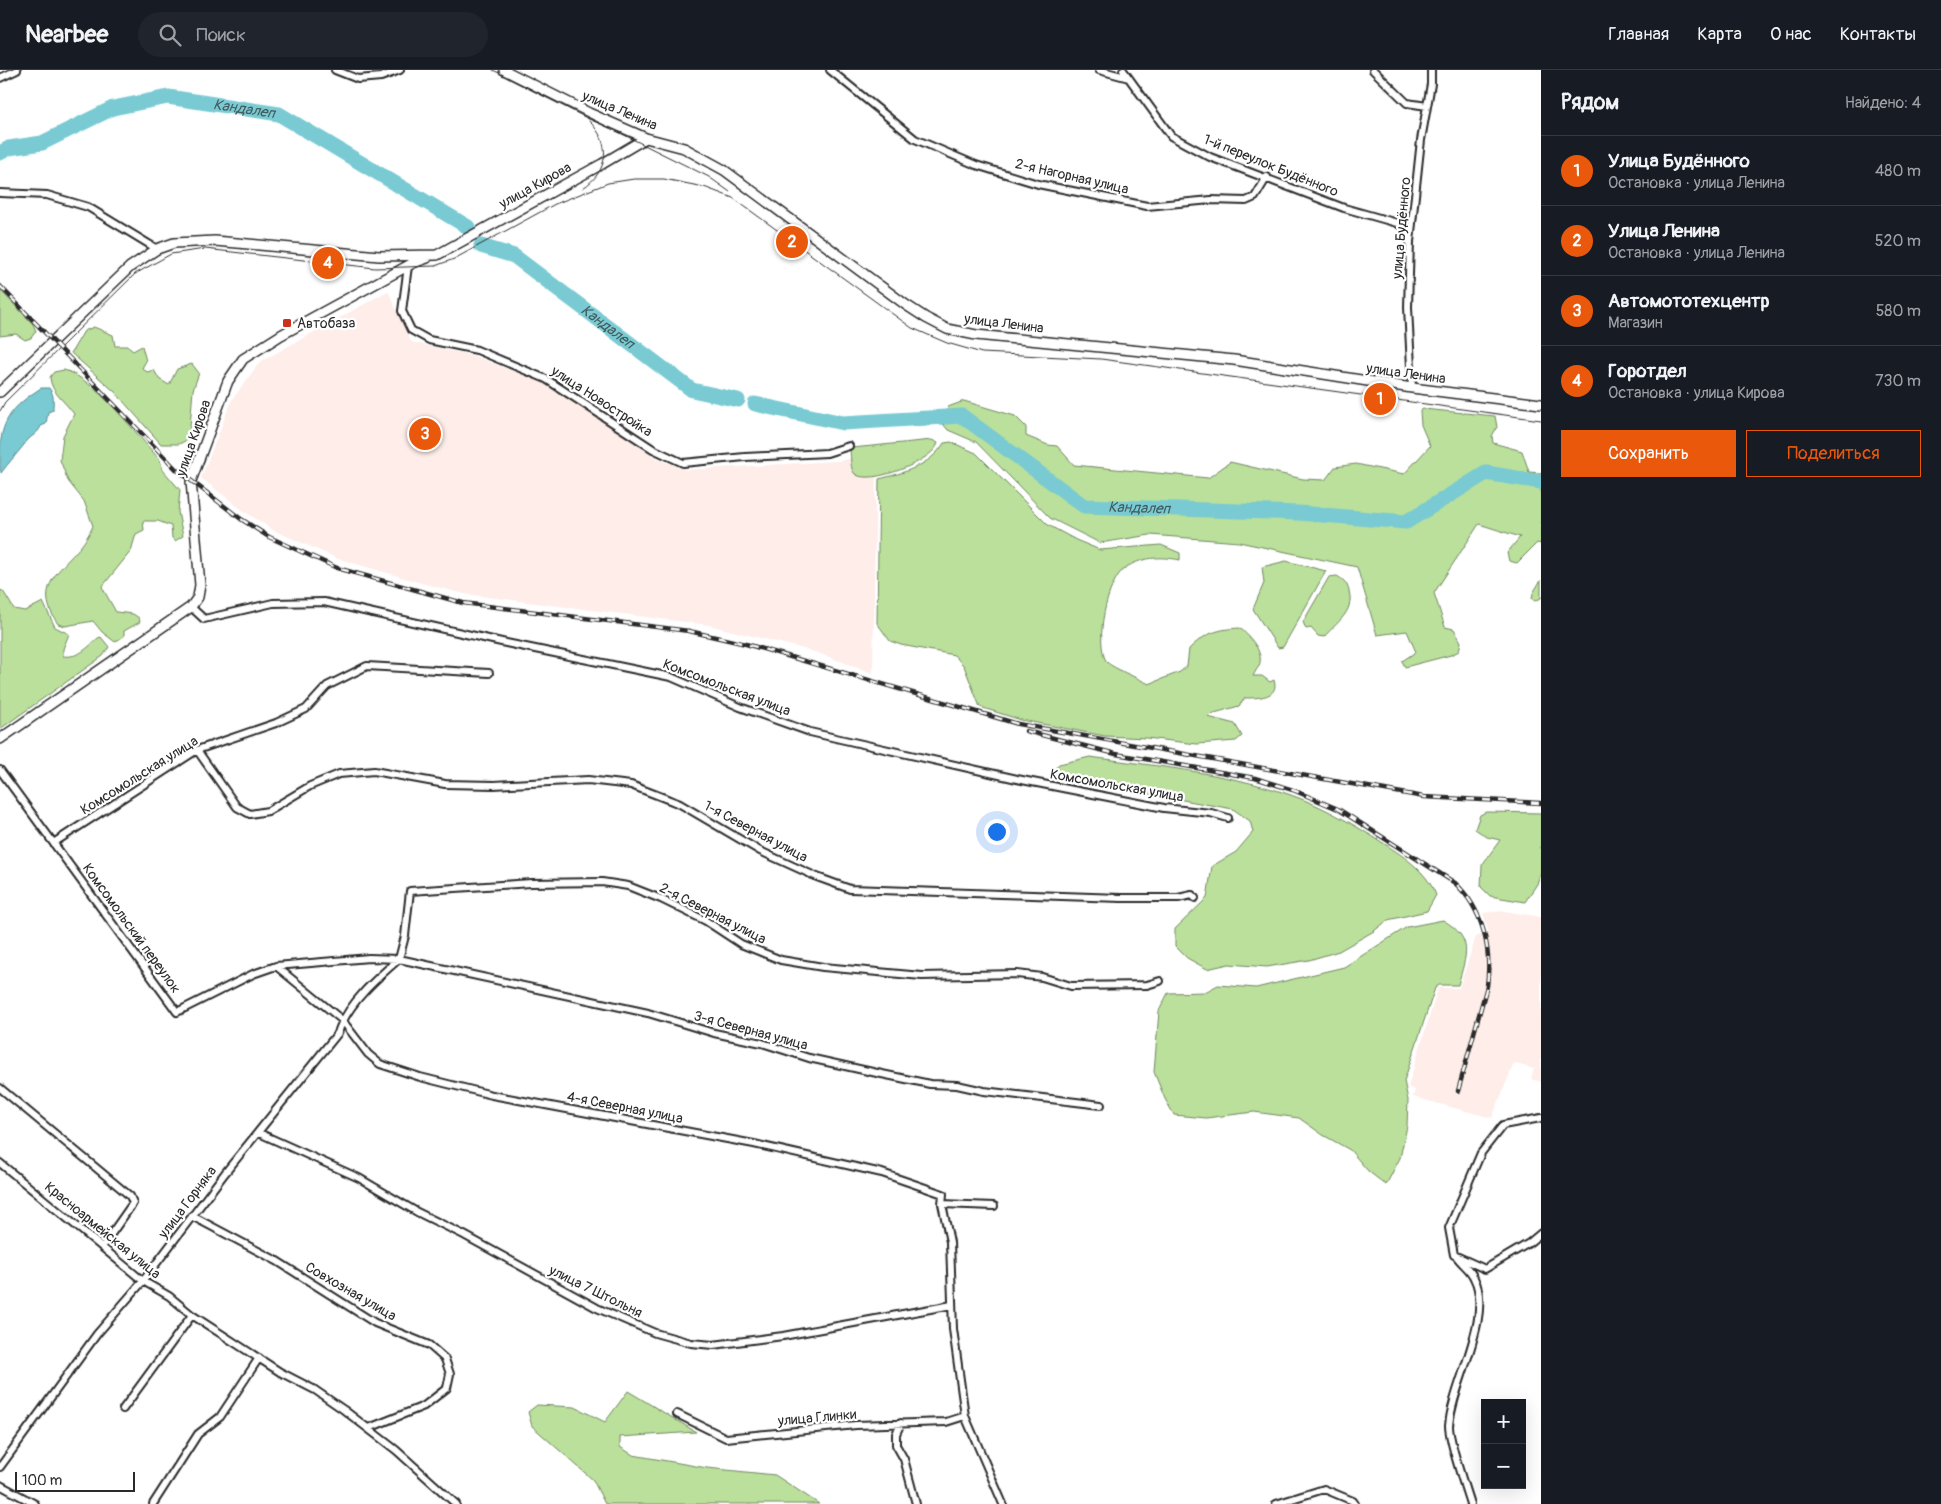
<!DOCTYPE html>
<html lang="ru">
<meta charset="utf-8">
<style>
:root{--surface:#171b24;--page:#20242c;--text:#f1f3f6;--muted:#9ea1a6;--line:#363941;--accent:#ea580c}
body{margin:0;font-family:Pangolin,sans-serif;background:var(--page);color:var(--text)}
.controls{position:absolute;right:15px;bottom:15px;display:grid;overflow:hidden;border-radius:0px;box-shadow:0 5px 20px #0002}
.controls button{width:45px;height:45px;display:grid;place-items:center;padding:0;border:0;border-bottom:1px solid var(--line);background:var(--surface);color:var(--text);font:25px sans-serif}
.scale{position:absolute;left:15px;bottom:12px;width:120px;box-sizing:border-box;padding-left:5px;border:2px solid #2b2b2b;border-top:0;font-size:14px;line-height:18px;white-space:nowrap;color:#2b2b2b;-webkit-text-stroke:4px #fff;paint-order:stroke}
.you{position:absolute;left:996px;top:761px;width:18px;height:18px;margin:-12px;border:4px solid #fff;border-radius:50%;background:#1a73e8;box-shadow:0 0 0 8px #1a73e833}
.badge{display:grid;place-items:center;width:32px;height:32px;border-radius:50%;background:var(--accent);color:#fff;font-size:16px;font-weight:700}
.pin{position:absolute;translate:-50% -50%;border:2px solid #fff;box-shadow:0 1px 5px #0006}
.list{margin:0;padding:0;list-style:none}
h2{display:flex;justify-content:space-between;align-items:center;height:65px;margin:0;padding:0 20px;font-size:21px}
h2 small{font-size:16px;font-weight:400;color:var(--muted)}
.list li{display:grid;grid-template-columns:32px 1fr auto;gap:15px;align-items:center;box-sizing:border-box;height:70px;padding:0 20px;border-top:1px solid var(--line)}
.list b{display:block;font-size:19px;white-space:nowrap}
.list p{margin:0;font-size:16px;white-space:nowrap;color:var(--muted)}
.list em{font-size:16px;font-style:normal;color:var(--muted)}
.actions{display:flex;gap:10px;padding:15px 20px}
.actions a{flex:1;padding:11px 0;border:1px solid var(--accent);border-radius:0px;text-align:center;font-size:18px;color:var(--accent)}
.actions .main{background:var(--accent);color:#fff}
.icon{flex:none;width:28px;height:28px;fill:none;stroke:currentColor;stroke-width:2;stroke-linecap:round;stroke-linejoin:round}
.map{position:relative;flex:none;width:1541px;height:1434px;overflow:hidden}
header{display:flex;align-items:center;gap:30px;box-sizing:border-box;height:70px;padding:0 25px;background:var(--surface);border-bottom:1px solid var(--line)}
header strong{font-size:24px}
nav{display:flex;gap:28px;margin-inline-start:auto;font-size:18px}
.search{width:350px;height:45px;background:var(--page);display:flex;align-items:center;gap:12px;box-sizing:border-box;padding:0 18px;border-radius:28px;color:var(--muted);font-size:19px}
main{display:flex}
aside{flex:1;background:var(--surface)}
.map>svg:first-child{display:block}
.built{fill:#feede9}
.green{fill:#bae09b;stroke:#728663}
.water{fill:#79cad2;stroke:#5a8a8f}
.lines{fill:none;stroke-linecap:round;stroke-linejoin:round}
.river{stroke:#79cad2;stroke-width:15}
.street-casing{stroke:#2b2b2b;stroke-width:10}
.secondary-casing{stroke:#2b2b2b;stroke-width:12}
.street{stroke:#fff;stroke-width:6}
.secondary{stroke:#fff;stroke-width:9}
.tram{stroke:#2b2b2b;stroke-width:1}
.rail-casing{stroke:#2b2b2b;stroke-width:4.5}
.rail{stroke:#fff;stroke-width:2.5;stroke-dasharray:8;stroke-linecap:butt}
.poi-dot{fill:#c8321e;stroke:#fff;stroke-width:2}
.labels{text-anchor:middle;stroke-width:4.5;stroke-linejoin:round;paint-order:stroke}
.street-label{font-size:14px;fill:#2b2b2b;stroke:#fff}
.poi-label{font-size:14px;fill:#2b2b2b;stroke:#fff;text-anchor:start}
.water-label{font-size:15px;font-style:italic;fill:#425b5d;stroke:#fff}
</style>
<header>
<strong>Nearbee</strong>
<div class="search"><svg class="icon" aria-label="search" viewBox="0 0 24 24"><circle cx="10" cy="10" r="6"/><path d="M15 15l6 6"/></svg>Поиск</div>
<nav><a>Главная</a><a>Карта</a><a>О нас</a><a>Контакты</a></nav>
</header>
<main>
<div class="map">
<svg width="1541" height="1434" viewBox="0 0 1541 1434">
<rect width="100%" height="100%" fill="#fff"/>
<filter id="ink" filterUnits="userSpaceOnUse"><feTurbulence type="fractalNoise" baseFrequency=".02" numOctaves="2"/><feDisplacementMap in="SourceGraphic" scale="10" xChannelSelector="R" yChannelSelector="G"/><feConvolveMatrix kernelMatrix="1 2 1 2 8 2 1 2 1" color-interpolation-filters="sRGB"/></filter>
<g filter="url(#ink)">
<path class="built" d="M388 221 411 272 474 286 544 313 577 332 656 388 686 400 838 391 876 384 873 603 812 581 709 555 465 524 425 514 336 488 273 460 244 441 201 408 232 330 260 292Z
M1504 841 1541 847V1012L1531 1009 1534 999 1514 993 1492 1048 1413 1027 1415 1020 1408 1017 1438 918H1459L1476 867 1488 861 1483 843Z"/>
<path class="green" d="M0 220 33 254 36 261 31 268 25 270 16 264 0 266Z
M94 257 113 265 115 276H127L133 281 142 276 146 291 142 298 147 302 154 300 159 309 169 315 177 299 192 294 199 303 193 320 189 369 179 374H161L115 322 71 283 84 261Z
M64 300C93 307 139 367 160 390L163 400 180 420 178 442 183 466 175 471 172 468 171 456 158 451H143L144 460 136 464 131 481 102 517 116 542 133 544 139 548 140 552 124 561V566L115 572 102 562 93 551 65 556 58 554C33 517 58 503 81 476 86 470 90 462 93 456L84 431 68 411 60 390 63 366 74 344C65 331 51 323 50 307L54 302Z
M964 331 1015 346 1026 357V366L1048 375 1057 376 1074 395 1208 408 1230 392 1303 409 1325 410 1335 397 1356 394 1404 404 1430 376 1421 355 1420 341 1423 339 1495 346 1497 357 1492 366 1493 373 1522 381 1529 402 1541 403V474L1537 473 1517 493 1509 491 1507 483 1520 467 1479 454 1434 523 1445 557 1454 559 1461 572 1459 581 1451 585 1405 597 1402 591 1416 582 1407 561 1377 565 1357 497 1239 472 1150 465 1100 473 1050 448 976 372 948 360 943 354 948 337Z
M932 370 938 373C934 391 869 416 855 404 850 400 851 387 850 381L852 378Z
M951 372 976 383 1048 455 1076 470 1100 480 1161 475 1180 483V490C1161 486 1142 487 1125 498 1106 512 1095 571 1106 591 1110 597 1140 609 1149 614L1180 602 1187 596 1189 579C1205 563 1218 559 1240 558 1249 566 1265 582 1259 596 1257 599 1255 602 1253 606H1262L1270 612 1274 610C1280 628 1257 628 1245 628L1239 636 1211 644 1208 647 1235 654 1242 666 1236 671 1197 674 1146 668 1105 666 1021 650 980 637 964 596 954 585 901 575 890 571 877 553 879 409C903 403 930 396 944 373Z
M1286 491 1326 501 1283 577 1278 578 1253 539 1264 513 1262 497Z
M1337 506C1344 510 1347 513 1349 521 1355 542 1336 553 1324 567L1318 566 1311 558 1306 559 1303 552 1329 507Z
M1541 510V528L1535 531 1532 529 1533 523Z
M0 520 3 521 14 539 25 541 43 532 55 557 69 564 63 579V586C79 588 87 578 98 568L101 567 109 577 103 586 0 659Z
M1090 687C1157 696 1236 704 1299 728 1328 739 1354 755 1380 771 1402 785 1426 800 1436 825L1427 841 1388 850 1374 861 1339 881 1309 890 1267 897 1229 894 1207 899 1187 888 1175 876V859L1207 828 1212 796 1236 782 1253 762 1250 751 1233 739 1060 708 1052 702 1059 694Z
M1486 742 1541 743V801L1537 814 1525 832 1490 826 1481 817 1482 795 1500 770 1487 767 1475 759 1480 745Z
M1443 850C1475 869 1466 885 1458 915H1439L1435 918 1404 1011 1408 1030 1407 1056 1400 1088 1386 1115 1368 1101 1350 1080 1323 1065 1299 1048 1254 1042 1206 1048 1174 1045 1165 1029 1154 1002 1159 941 1168 923 1205 922 1218 915 1256 918 1344 897 1407 857Z
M628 1321 696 1362 620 1367V1377L633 1385 707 1398 775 1405 819 1434H605L593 1410 532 1356 528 1342 537 1335 575 1337 605 1352Z"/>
<path class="water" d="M41 318H49C55 326 53 331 53 340L48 342 46 354 41 356C38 364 32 365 27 371 18 383 9 392 1 403 0 398 0 391 0 384 0 350 13 336 41 318Z"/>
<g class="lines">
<g class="river">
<path id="s1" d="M0 83 9 78 42 73 113 38 168 27 279 44 468 157"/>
<path id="s2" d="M481 176 514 186 692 320 738 330"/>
<path id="s3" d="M755 334 843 353 962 346 1084 436 1299 443 1406 452 1486 403 1541 412"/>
</g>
<defs>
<path id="street" d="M335 0 358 9 381 7 400 0
M830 0 915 69 976 95 1038 114 1147 136 1211 130 1246 131 1255 127 1267 107
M1099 0 1129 8
M1123 0 1171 66 1210 87 1344 138 1397 153 1411 162
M1373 0 1407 33 1427 36
M0 8 17 0
M0 123 47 125 88 137 157 179
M408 196 402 241 411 260 429 270 477 280 546 309 653 379 683 393 745 387 827 383 849 376
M1412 318 1408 237 1410 172 1421 70 1431 14V0
M191 537 204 549 273 533 324 532 506 573 671 607 740 637 810 662 840 669 1017 709 1164 738 1211 743 1228 748
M197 680 237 737 250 744 268 741 310 716 339 704 374 701 445 714 494 715 588 710 631 715 680 734 760 781 817 807 850 819 1121 828H1178L1192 825 1195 828
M0 700 177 942 253 904 276 896 369 888 399 889 648 943 714 963 762 973 809 988 877 1003 930 1014 957 1015 984 1021 1101 1035
M55 772 197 680 276 653 306 639 327 616 367 596 489 603
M399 889 405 866 410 821 531 813 602 812 628 816 661 829 706 851 741 874 781 890 823 897 922 906 1017 904 1042 907 1071 916 1147 915 1160 911
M276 896 342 950 368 984 380 994 420 1007 492 1025 754 1074 882 1103 943 1124 942 1134 994 1136
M0 1018 130 1126 133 1133 102 1177
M1541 1048 1503 1055 1481 1083 1449 1158 1454 1185 1485 1199 1529 1173 1541 1163
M259 1063 359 1108 417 1142 464 1165 597 1238 655 1263 691 1273 713 1275 783 1266 952 1235
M0 1093 143 1211 169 1226 192 1245 280 1302 315 1320 344 1340 396 1380 456 1434
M942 1134 950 1172 953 1259 965 1346 1003 1434
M192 1146 277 1191 375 1253 429 1275 445 1289 450 1304 447 1318 424 1336 369 1358
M1457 1187C1462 1194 1471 1200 1474 1208 1494 1246 1452 1314 1449 1356 1449 1371 1465 1418 1470 1434
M123 1339 192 1245
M677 1344 726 1368 856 1355 946 1352 965 1346
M901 1353 896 1364V1375L904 1389 916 1434
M0 1397 97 1264 143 1211 225 1103 338 963C347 934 377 908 399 889
M0 1415 35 1434
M153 1434 198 1364 220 1347 259 1288
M1276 1434 1324 1419 1353 1431 1355 1434"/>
<path id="secondary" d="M504 0 589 43 646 68 684 78 724 100 906 235 926 248 947 259 976 265 1234 290 1412 318 1541 334
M0 322 130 197 157 179 174 173 215 171 379 186 437 185 602 94 646 68
M0 669 191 537 198 527 200 515 191 411 228 311 243 289 281 265 413 193 427 188"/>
</defs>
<use href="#street" class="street-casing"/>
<use href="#secondary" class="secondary-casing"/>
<use href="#street" class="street"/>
<use href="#secondary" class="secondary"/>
<path class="tram" d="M493 0 709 107 730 122
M583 118C609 101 612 73 589 51
M0 341 5 332 135 204 171 184 205 179 375 198 435 196 454 189 555 134 608 113 634 109H664L704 117 733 128 912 258 947 273 982 283 1101 289 1541 350"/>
<defs>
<path id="rail" d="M0 216 176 399 241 449 269 467 337 498 463 533 689 561 746 574 1018 654 1424 727 1541 733
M1026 661 1116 684 1255 708 1293 720 1338 739 1455 813C1483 839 1492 879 1487 916L1458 1021"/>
</defs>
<use href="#rail" class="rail-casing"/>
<use href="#rail" class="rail"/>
</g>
</g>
<rect class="poi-dot" x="282" y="248" width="10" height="10" rx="2.5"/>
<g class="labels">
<g class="street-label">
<text transform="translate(620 40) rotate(23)" y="5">улица Ленина</text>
<text transform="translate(1271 95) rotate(22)" y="5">1-й переулок Будённого</text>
<text transform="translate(1072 106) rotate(13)" y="5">2-я Нагорная улица</text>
<text transform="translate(535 115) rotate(-29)" y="5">улица Кирова</text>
<text transform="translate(1401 158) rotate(-85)" y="5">улица Будённого</text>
<text transform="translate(1004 253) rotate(7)" y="5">улица Ленина</text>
<text transform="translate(1406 303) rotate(8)" y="5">улица Ленина</text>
<text transform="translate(602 331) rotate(33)" y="5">улица Новостройка</text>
<text transform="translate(193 368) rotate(-71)" y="5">улица Кирова</text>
<text transform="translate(727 617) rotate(21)" y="5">Комсомольская улица</text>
<text transform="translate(139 705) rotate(-32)" y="5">Комсомольская улица</text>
<text transform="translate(1117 715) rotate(10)" y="5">Комсомольская улица</text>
<text transform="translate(756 761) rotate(28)" y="5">1-я Северная улица</text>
<text transform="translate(713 843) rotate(27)" y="5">2-я Северная улица</text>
<text transform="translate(132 858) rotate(54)" y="5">Комсомольский переулок</text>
<text transform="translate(751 960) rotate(15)" y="5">3-я Северная улица</text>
<text transform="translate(625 1037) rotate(11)" y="5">4-я Северная улица</text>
<text transform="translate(187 1132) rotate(-53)" y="5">улица Горняка</text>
<text transform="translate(103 1160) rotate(39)" y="5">Красноармейская улица</text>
<text transform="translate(351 1221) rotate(30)" y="5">Совхозная улица</text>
<text transform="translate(596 1221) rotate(26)" y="5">улица 7 Штольня</text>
<text transform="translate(817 1347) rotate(-5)" y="5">улица Глинки</text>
</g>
<g class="poi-label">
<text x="297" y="258">Автобаза</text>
</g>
<g class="water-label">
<text dy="5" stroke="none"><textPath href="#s1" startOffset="256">Кандалеп</textPath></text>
<text dy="5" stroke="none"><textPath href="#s2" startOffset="152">Кандалеп</textPath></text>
<text dy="5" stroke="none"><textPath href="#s3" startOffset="416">Кандалеп</textPath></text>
</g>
</g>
</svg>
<div class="controls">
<button>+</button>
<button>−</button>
</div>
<div class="scale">100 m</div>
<div class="you"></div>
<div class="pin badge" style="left:1380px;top:329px">1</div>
<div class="pin badge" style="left:792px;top:172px">2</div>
<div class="pin badge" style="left:425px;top:364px">3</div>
<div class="pin badge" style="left:328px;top:193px">4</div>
</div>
<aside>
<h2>Рядом<small>Найдено: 4</small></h2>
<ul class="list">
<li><span class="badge">1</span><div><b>Улица Будённого</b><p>Остановка · улица Ленина</p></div><em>480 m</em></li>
<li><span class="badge">2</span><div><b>Улица Ленина</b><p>Остановка · улица Ленина</p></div><em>520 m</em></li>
<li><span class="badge">3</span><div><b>Автомототехцентр</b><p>Магазин</p></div><em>580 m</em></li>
<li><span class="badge">4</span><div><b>Горотдел</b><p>Остановка · улица Кирова</p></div><em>730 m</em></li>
</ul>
<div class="actions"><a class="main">Сохранить</a><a>Поделиться</a></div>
</aside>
</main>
